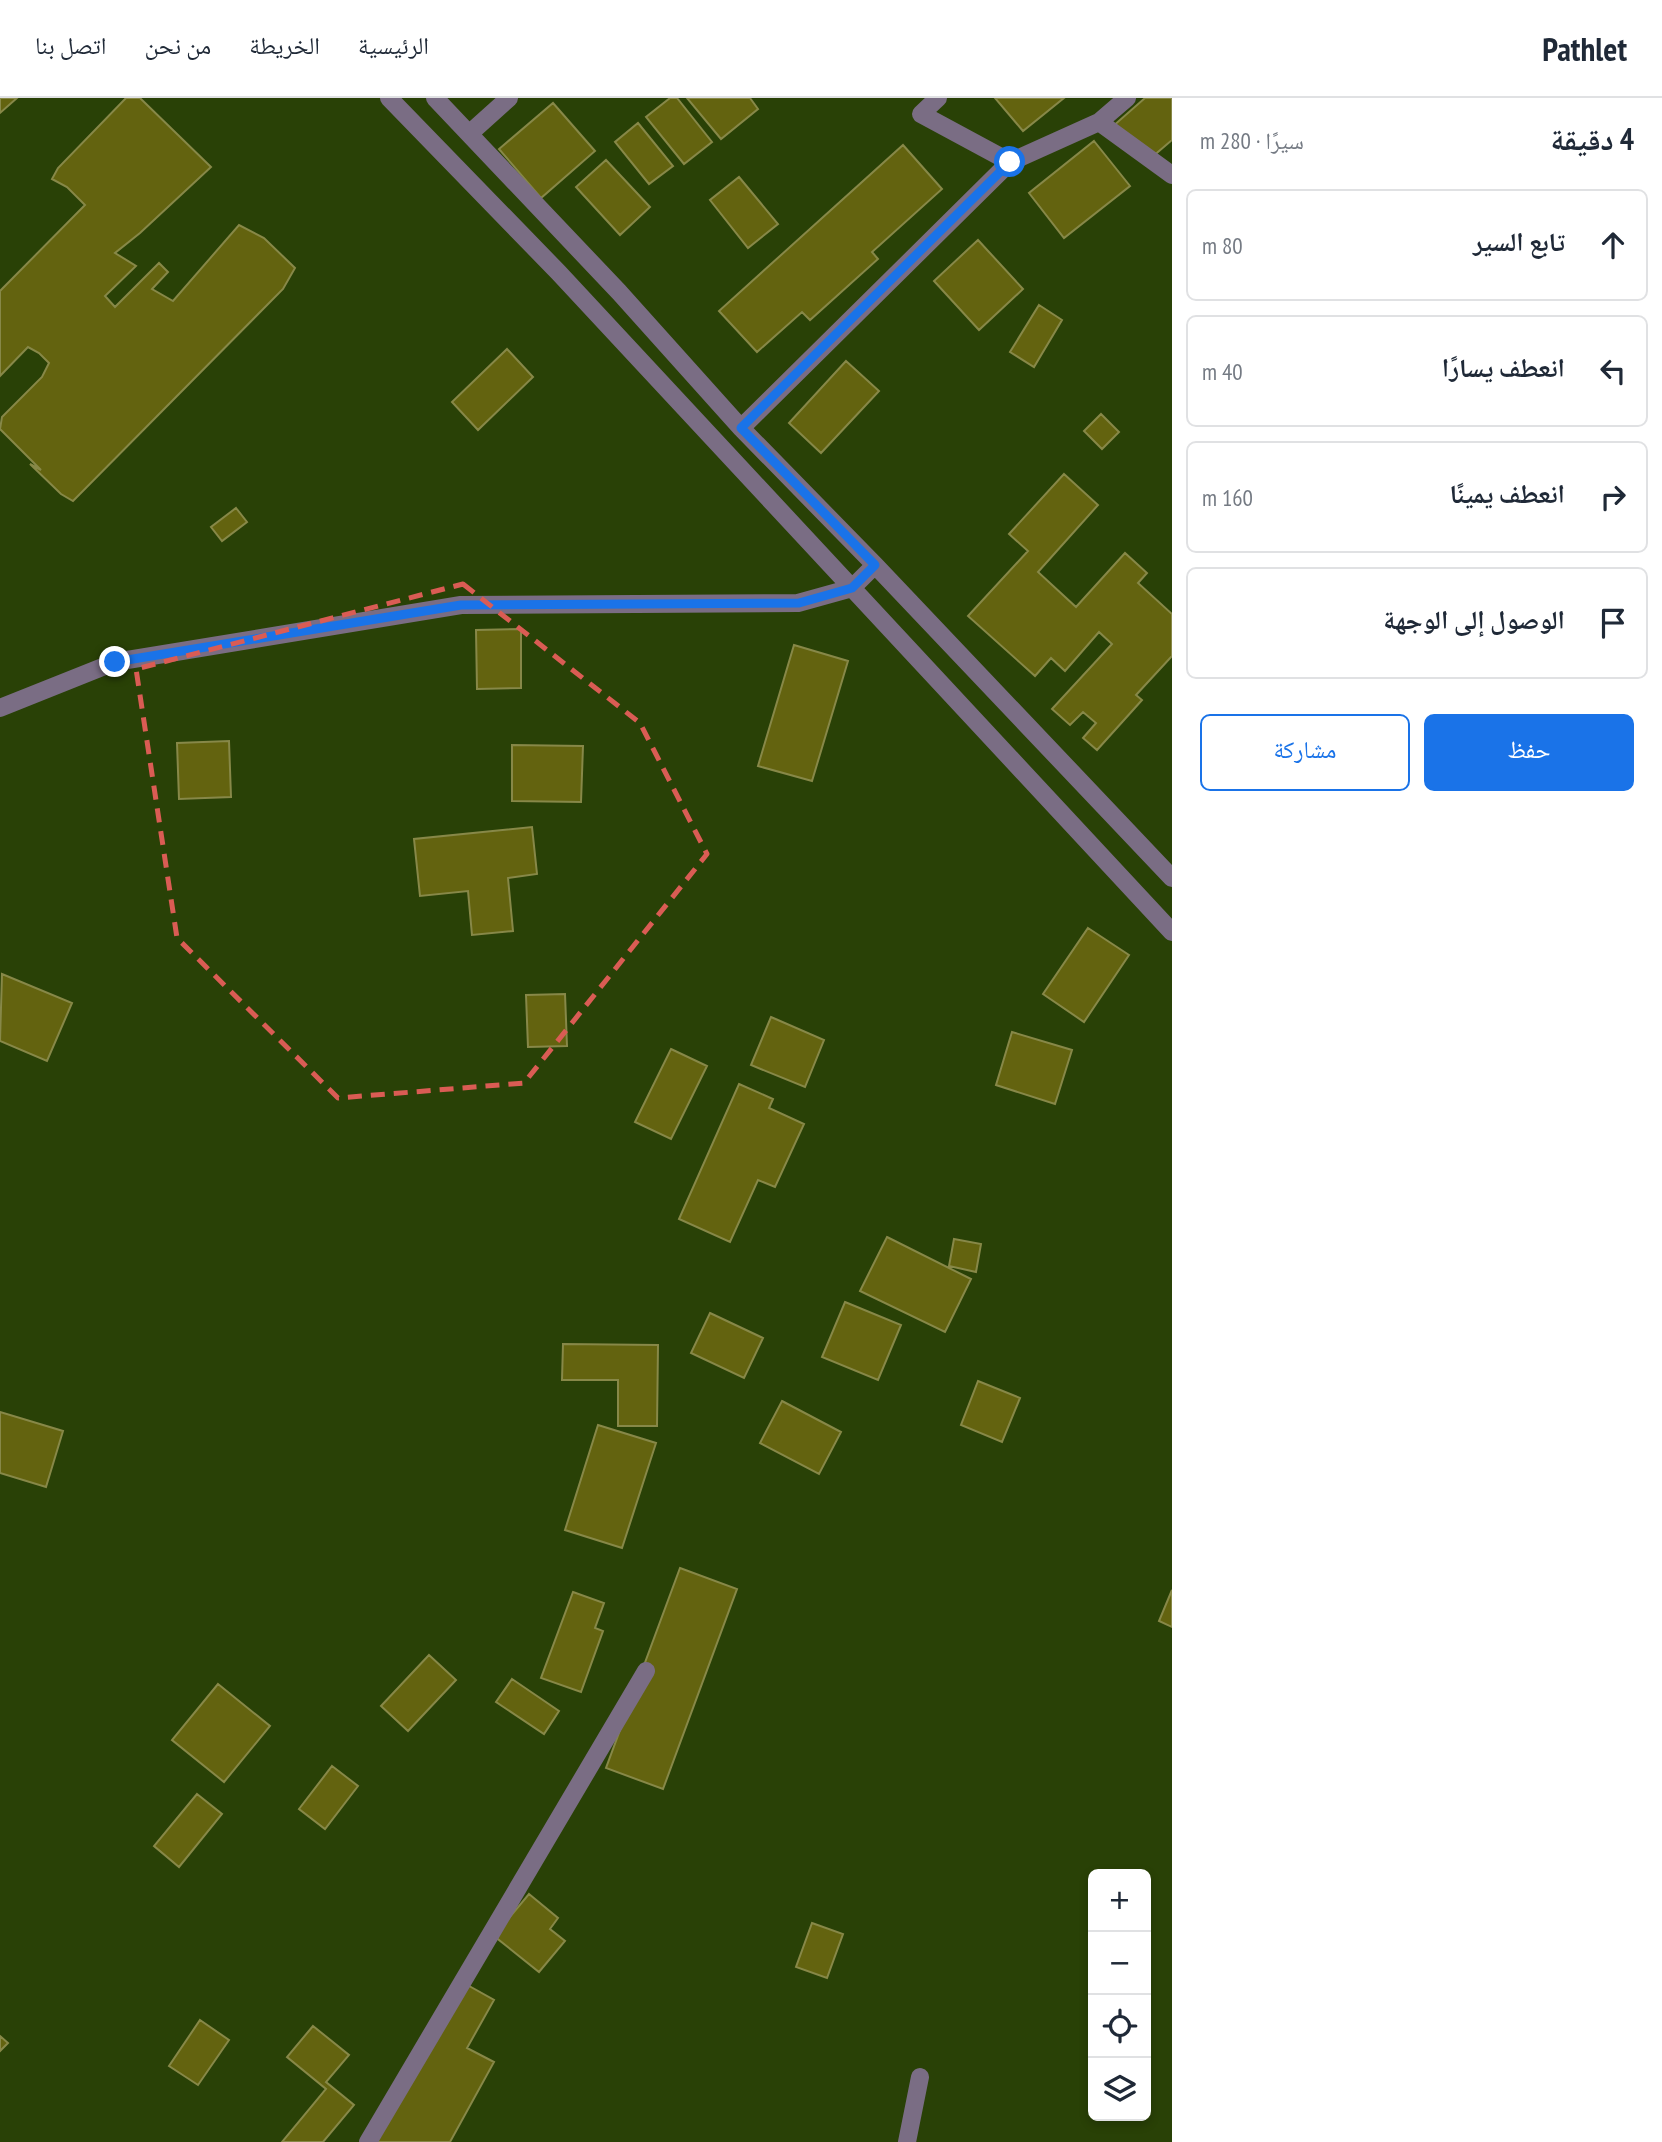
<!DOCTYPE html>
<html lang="ar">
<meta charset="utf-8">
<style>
:root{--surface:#fff;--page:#f6f6f7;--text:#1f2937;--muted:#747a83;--line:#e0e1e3;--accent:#1a73e8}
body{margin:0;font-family:"PT Sans Narrow","Noto Naskh Arabic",sans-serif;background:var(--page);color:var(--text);direction:rtl}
.controls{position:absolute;right:21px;bottom:21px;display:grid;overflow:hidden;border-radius:10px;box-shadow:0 4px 10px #0003}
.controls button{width:63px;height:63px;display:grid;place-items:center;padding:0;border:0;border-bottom:2px solid var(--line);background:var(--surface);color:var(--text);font:35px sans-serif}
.stop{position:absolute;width:21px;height:21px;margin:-16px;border:5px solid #1a73e8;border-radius:50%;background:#fff}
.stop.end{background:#1a73e8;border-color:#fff;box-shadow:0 2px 7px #0008}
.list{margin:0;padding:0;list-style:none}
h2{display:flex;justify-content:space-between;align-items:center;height:91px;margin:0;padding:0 28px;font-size:30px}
h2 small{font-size:23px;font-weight:400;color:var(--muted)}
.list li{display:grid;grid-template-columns:46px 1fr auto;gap:21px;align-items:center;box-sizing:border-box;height:112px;margin:0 14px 14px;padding:0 14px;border:2px solid var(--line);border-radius:10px}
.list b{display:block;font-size:26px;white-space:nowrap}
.list em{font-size:23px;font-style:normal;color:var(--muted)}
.actions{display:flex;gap:14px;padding:21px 28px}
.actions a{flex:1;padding:16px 0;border:2px solid var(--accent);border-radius:10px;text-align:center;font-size:24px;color:var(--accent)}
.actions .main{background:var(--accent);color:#fff}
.icon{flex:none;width:38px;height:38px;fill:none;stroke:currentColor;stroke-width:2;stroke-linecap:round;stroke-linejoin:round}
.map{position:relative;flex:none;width:1172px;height:2044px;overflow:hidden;direction:ltr}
header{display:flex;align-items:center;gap:42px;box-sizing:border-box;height:98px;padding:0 35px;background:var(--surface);border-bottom:2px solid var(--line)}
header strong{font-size:33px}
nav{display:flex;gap:38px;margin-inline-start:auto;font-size:24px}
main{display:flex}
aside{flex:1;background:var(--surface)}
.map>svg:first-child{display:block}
.building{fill:#63630f;stroke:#878848;stroke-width:2}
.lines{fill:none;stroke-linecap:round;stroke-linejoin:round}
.street{stroke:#7a6d84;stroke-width:18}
.route{stroke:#1a73e8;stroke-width:9}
.marked{fill:none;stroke:#da5c54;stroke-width:5;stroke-dasharray:14 9;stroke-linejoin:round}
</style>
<header>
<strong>Pathlet</strong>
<nav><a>الرئيسية</a><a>الخريطة</a><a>من نحن</a><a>اتصل بنا</a></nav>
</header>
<main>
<aside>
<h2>4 دقيقة<small>سيرًا · 280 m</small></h2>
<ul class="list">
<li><svg class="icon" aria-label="ahead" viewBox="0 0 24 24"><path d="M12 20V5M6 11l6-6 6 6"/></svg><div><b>تابع السير</b></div><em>80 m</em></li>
<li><svg class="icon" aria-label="left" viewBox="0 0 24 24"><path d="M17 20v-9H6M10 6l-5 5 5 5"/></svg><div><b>انعطف يسارًا</b></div><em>40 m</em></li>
<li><svg class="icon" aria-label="right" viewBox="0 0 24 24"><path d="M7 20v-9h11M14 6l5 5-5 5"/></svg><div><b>انعطف يمينًا</b></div><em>160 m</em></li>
<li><svg class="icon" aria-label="arrive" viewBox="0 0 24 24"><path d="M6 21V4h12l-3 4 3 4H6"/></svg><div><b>الوصول إلى الوجهة</b></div></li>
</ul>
<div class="actions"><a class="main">حفظ</a><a>مشاركة</a></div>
</aside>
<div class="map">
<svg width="1172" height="2044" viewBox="0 0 1172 2044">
<rect width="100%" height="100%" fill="#294106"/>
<path class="building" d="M0 0H17L0 15Z
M126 0H140L211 69 140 135 115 155 136 168 105 198 115 209 159 165 168 174 152 191 173 203 239 127 264 140 295 170 283 191 73 403 61 396 30 366 41 372 0 331 2 319 42 279 49 265 39 255 28 249 0 278V193L85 107 67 89 52 81 58 70Z
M670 0H677L712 44 684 66 646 19Z
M687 0H750L758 11 721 41Z
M995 0H1064L1023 33Z
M1145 0H1172V42L1145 65 1112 29Z
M553 5 595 53 541 100 499 51Z
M638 25 673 68 649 86 615 44Z
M1094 43 1130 88 1064 140 1029 95Z
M903 47 942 91 872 154 878 161 810 222 802 214 757 254 719 213Z
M606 62 650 109 620 137 576 89Z
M739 79 778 126 748 150 710 102Z
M978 142 1023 191 979 232 934 183Z
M1039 207 1062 222 1034 269 1010 254Z
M507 251 533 279 478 332 452 304Z
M846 263 879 293 821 355 789 325Z
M1101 316 1119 334 1102 351 1084 333Z
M1064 376 1098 407 1038 474 1076 509 1125 455 1147 475 1138 485 1172 516V558L1136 597 1142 602 1097 652 1083 640 1096 625 1083 614 1070 627 1052 611 1112 546 1099 534 1065 573 1051 560 1035 578 968 518 1028 453 1009 436Z
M236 410 247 424 222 443 211 429Z
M521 531V590L477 591 476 532Z
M794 547 848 563 812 683 758 668Z
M229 643 231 699 179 701 177 645Z
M512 647 583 648 581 704 512 703Z
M532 729 537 776 508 780 513 833 472 837 468 793 420 798 414 741Z
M1088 830 1129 857 1084 924 1043 896Z
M2 876 72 905 47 963 0 943Z
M565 896 567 948 528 949 526 897Z
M771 919 824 942 805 989 751 967Z
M1012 934 1072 952 1055 1006 996 987Z
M671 951 707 968 671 1041 635 1024Z
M739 986 773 1001 769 1010 804 1026 775 1089 758 1082 730 1144 679 1121Z
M887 1139 971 1181 945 1234 860 1193Z
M954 1141 981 1146 976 1174 949 1168Z
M845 1204 901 1227 878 1282 822 1259Z
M710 1215 763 1240 744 1280 691 1255Z
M563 1246 658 1247 657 1328H618V1282H562Z
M978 1283 1020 1300 1002 1344 961 1327Z
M782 1303 841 1334 819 1376 760 1345Z
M0 1314 63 1333 46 1389 0 1375Z
M598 1327 656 1345 622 1450 565 1432Z
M680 1470 737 1491 663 1691 606 1670Z
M1172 1492V1529L1159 1523Z
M573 1494 604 1505 595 1530 603 1533 581 1594 541 1580Z
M429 1557 456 1582 408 1633 381 1608Z
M512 1581 559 1613 544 1636 496 1604Z
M218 1586 270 1628 224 1684 172 1642Z
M332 1668 358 1688 325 1731 299 1711Z
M197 1696 222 1716 179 1769 154 1748Z
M529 1796 558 1820 550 1831 565 1843 539 1874 494 1838Z
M812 1825 843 1836 827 1880 796 1869Z
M462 1884 494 1902 467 1950 494 1964 450 2044H374Z
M200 1922 229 1942 198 1987 169 1968Z
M313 1928 349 1957 326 1984 354 2007 323 2044H282L326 1991 287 1959Z
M0 1938 8 1945 0 1953Z"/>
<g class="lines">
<path class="street" d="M389 0 559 175 1172 834
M435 0 619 194 741 330 875 467 1172 780
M938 0 921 16 1010 64 1099 24 1127 0
M1099 24 1172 77
M469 36 509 0
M741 330 1010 64
M0 610 115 564 461 507 798 505 852 490 875 467
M368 2044 646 1573
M907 2044 920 1979"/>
</g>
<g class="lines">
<path class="route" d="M115 564 461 507 799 505 852 490 875 467 741 330 1010 64"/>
</g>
<path class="marked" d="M463 486 640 625 707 756 524 985 338 1000 177 840 136 571Z"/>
</svg>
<div class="controls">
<button>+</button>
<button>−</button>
<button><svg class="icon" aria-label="locate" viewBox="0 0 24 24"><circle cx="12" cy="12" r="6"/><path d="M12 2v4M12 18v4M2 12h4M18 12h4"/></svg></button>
<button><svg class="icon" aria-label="layers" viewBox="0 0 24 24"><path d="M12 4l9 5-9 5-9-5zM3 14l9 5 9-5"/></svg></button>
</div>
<div class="stop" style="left:1010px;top:64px"></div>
<div class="stop end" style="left:115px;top:564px"></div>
</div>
</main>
